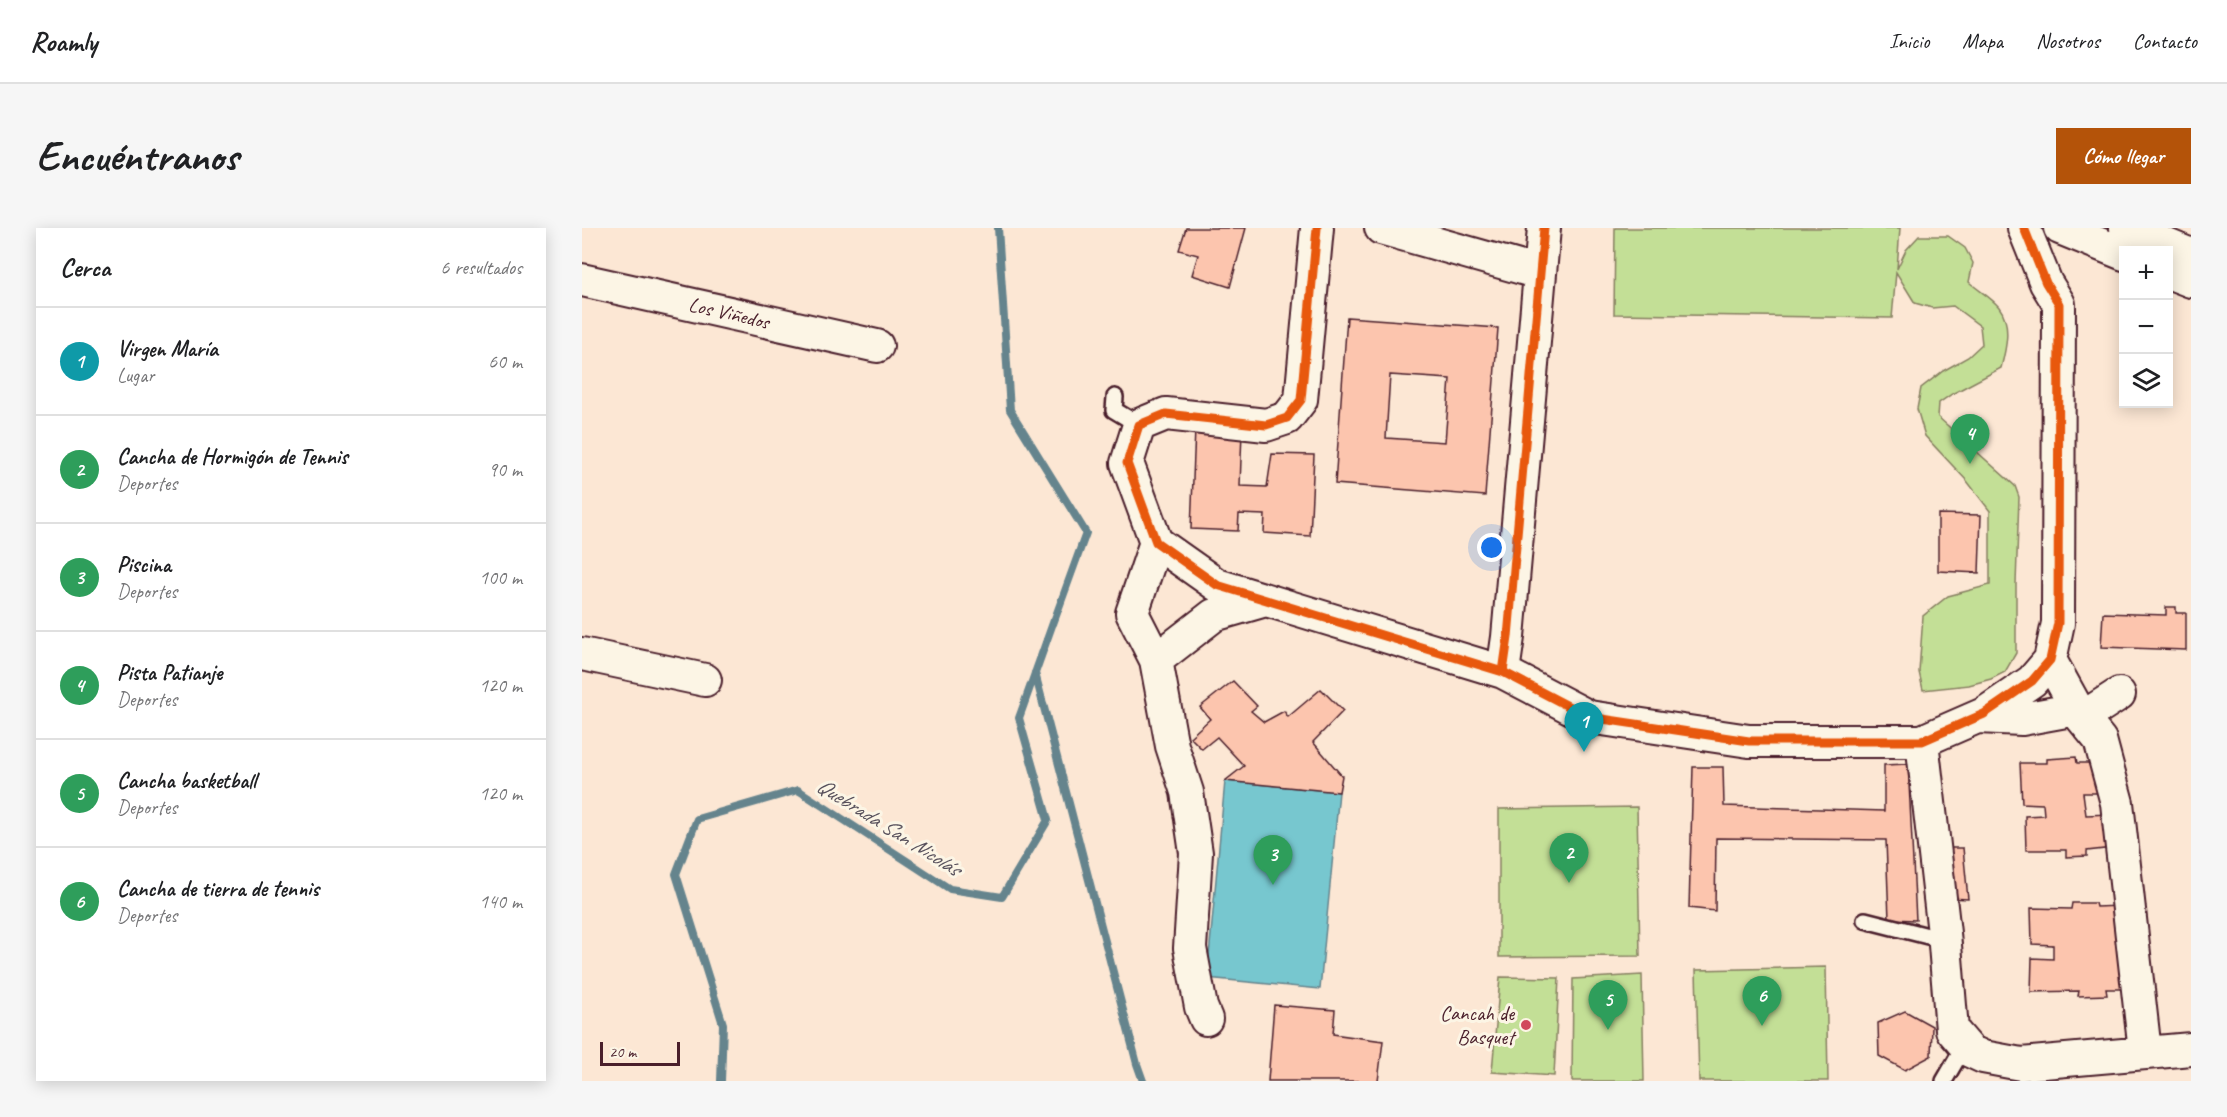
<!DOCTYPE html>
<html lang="es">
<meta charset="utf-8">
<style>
:root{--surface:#fff;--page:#f6f6f6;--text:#202124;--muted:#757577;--line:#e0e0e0;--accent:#b45309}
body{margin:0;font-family:Caveat,sans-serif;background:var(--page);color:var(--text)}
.controls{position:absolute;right:18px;top:18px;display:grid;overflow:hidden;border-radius:0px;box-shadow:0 3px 15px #0003}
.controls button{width:54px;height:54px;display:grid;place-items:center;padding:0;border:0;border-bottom:2px solid var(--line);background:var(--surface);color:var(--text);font:30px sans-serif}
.scale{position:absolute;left:18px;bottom:15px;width:80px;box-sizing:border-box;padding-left:6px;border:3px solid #4a1f2b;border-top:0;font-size:16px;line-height:21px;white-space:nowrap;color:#4a1f2b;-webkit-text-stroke:4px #fcf5e5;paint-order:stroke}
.you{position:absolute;left:910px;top:320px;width:21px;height:21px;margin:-15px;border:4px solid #fff;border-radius:50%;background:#1a73e8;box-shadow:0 0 0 9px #1a73e833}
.badge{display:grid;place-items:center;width:39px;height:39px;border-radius:50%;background:var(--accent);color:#fff;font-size:20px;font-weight:700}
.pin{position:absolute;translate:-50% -50px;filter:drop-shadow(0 2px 3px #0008)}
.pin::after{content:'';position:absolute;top:32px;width:21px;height:18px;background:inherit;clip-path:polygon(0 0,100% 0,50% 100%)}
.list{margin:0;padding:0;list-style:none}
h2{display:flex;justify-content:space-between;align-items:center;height:78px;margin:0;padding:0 24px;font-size:26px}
h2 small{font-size:20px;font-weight:400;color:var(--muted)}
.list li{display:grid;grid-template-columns:39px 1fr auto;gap:18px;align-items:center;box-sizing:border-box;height:108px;padding:0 24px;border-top:2px solid var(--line)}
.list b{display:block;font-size:22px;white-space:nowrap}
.list p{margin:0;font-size:20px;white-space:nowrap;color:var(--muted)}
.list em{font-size:20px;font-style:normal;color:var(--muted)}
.icon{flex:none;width:33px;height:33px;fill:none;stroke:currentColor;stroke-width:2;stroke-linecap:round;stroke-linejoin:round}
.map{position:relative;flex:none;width:1609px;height:853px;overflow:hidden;border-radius:0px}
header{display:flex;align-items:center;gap:36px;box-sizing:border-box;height:84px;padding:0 30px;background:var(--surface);border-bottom:2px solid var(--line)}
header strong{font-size:28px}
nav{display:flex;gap:33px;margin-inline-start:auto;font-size:21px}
.intro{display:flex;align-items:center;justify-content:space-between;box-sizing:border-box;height:144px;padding:0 36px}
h1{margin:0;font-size:42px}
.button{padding:15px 27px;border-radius:0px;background:var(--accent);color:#fff;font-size:21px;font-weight:700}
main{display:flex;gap:36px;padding:0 36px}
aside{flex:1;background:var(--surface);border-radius:0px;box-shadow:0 3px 15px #0003}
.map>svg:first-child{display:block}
.green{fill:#c3df96;stroke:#867f60;stroke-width:1.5}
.water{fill:#77c7cf;stroke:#65848d;stroke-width:1.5}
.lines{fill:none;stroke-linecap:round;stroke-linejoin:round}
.stream{stroke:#65848d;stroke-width:8}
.building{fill:#fcc5ae;stroke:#4a1f2b;stroke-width:1.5;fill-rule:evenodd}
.lane-casing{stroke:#4a1f2b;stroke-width:20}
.street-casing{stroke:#4a1f2b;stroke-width:36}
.lane{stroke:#fcf5e5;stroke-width:15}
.street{stroke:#fcf5e5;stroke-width:32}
.cycleway-casing{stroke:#fcf5e5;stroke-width:13}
.cycleway{stroke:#e8590c;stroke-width:9}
.poi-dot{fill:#d1495b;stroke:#fcf5e5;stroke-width:2}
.labels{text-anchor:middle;stroke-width:6;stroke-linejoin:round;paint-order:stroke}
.street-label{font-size:21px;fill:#4a1f2b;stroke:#fcf5e5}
.poi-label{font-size:21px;fill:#4a1f2b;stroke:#fcf5e5;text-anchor:end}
.water-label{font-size:22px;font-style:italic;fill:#58515c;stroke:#fcf5e5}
</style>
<header>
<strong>Roamly</strong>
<nav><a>Inicio</a><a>Mapa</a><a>Nosotros</a><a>Contacto</a></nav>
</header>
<div class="intro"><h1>Encuéntranos</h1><a class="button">Cómo llegar</a></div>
<main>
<aside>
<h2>Cerca<small>6 resultados</small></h2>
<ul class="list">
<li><span class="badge" style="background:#0f9aa8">1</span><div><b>Virgen María</b><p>Lugar</p></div><em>60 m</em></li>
<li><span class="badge" style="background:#2e9e5b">2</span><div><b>Cancha de Hormigón de Tennis</b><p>Deportes</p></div><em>90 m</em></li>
<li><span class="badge" style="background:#2e9e5b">3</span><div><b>Piscina</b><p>Deportes</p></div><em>100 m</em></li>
<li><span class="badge" style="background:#2e9e5b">4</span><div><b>Pista Patianje</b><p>Deportes</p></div><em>120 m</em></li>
<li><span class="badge" style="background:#2e9e5b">5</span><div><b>Cancha basketball</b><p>Deportes</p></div><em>120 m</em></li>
<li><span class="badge" style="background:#2e9e5b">6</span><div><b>Cancha de tierra de tennis</b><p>Deportes</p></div><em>140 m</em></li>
</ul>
</aside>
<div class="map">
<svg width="1609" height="853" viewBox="0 0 1609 853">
<rect width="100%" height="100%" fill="#fce7d4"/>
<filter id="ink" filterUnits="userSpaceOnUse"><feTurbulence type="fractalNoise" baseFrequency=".0167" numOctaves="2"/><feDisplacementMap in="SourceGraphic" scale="12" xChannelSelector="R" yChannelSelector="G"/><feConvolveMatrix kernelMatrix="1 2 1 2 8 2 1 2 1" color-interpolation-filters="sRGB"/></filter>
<g filter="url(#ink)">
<path class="green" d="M1033 0H1318L1315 41 1324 22 1337 8H1366L1383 20 1391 35 1387 54C1396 62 1410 70 1417 79 1430 96 1424 121 1419 140L1370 166 1357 175 1356 189 1433 258 1437 269 1434 356V425L1423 444 1409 451 1387 457 1341 462 1337 444 1341 388 1366 368 1408 357V283L1385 253 1343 208 1335 181 1339 160 1361 143 1386 129 1400 116 1398 98 1371 78 1350 80 1333 75 1314 44 1310 90 1032 86Z
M1055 579 1058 728 917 729V581Z
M1244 739 1246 853H1117L1114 742Z
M1060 747 1062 853H990L991 751Z
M918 749 977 750 972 848 910 844Z"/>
<path class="water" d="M643 553 757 564 738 761 625 750Z"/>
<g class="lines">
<path class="stream" d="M416 0 428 182 504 305 471 396
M453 445 555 836 561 853
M139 853 141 796 94 646 115 591 216 562 368 661 420 669 466 592 437 490 472 392"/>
</g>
<path class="building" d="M604 0H664L648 59 610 47 616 27 597 22Z
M765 89 916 100 903 268 753 256ZM808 147 868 151 863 214 804 210Z
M613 201 660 203 658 258 685 259 690 226 732 227 728 308 682 305 683 287 657 286 656 303 609 301Z
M1356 286 1399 287 1397 345 1356 343Z
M1584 379H1594V385H1604V422L1519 419 1521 385 1584 387Z
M651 453 675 478 669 483 682 494 702 483 706 489 739 461 761 483 731 514 760 548 757 564 643 553 662 538 635 509 620 521 608 509 628 491 618 479Z
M1494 529 1495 535H1519L1521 565H1501L1504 587 1529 586 1531 620 1505 623V628L1484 629V622H1444L1443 588 1462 587 1461 576 1440 575 1438 535H1465V531Z
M1326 536 1334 692 1307 691 1304 612 1134 610 1133 683 1107 680 1111 539H1141L1142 578 1302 583V537Z
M1365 620H1381L1386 671 1367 670Z
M1490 675H1513L1514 679 1539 678 1547 761H1524L1525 767 1496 768 1497 763 1449 764 1450 730 1471 731V717L1450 716 1449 680 1489 681Z
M692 777 753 782 751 806 801 813 796 853H686Z
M1323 783 1350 798 1349 828 1323 842 1297 828 1296 795Z"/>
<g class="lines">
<defs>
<path id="lane" d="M533 169 532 182 557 197
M1283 692 1350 709 1362 705
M1362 853 1383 817"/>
<path id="street" d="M735 0 719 172 705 190 684 197 584 186 557 197 545 235 574 314 635 357 921 444
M799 0 958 45
M962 0 926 409 921 444 1007 489 1167 513H1340L1402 486 1450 453 1468 432 1476 395 1477 76 1464 55 1442 0
M1478 0 1542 26
M1544 0 1609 27
M1586 44 1609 53
M0 52 295 118
M574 314 550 385 574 432 632 387 684 372
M0 426 123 452
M574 432 590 518 605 564 614 625 608 720 619 779 624 791
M1468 432 1500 490 1518 512 1535 575 1563 824
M1396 489 1440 491 1495 481
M1500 490 1537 466
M1340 513 1362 705 1370 802 1388 823 1401 829 1439 836 1609 821"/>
</defs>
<use href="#lane" class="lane-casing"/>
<use href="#street" class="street-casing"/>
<use href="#lane" class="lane"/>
<use href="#street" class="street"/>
<defs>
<path id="cycleway" d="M735 0 719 172 705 190 684 197 584 186 557 197 545 235 574 314 635 357 921 444
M962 0 926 409 921 444 1007 489 1167 513H1340L1402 486 1450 453 1468 432 1476 395 1477 76 1464 55 1442 0"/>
</defs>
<use href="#cycleway" class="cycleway-casing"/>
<use href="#cycleway" class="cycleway"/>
</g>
</g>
<circle class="poi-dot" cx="944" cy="797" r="6"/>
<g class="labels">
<g class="street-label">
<text transform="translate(147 85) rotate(13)" y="7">Los Viñedos</text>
</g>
<g class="poi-label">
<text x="932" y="792">Cancah de<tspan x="932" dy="24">Basquet</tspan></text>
</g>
<g class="water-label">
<text transform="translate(307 598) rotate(32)" y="8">Quebrada San Nicolás</text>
</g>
</g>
</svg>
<div class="controls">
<button>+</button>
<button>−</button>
<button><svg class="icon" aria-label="layers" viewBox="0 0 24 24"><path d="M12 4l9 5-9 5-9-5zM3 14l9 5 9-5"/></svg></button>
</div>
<div class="scale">20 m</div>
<div class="you"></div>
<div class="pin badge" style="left:1002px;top:524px;background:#0f9aa8">1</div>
<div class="pin badge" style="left:987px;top:655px;background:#2e9e5b">2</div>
<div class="pin badge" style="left:691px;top:657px;background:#2e9e5b">3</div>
<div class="pin badge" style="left:1388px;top:236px;background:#2e9e5b">4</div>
<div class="pin badge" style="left:1026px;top:802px;background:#2e9e5b">5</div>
<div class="pin badge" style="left:1180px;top:798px;background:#2e9e5b">6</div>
</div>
</main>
